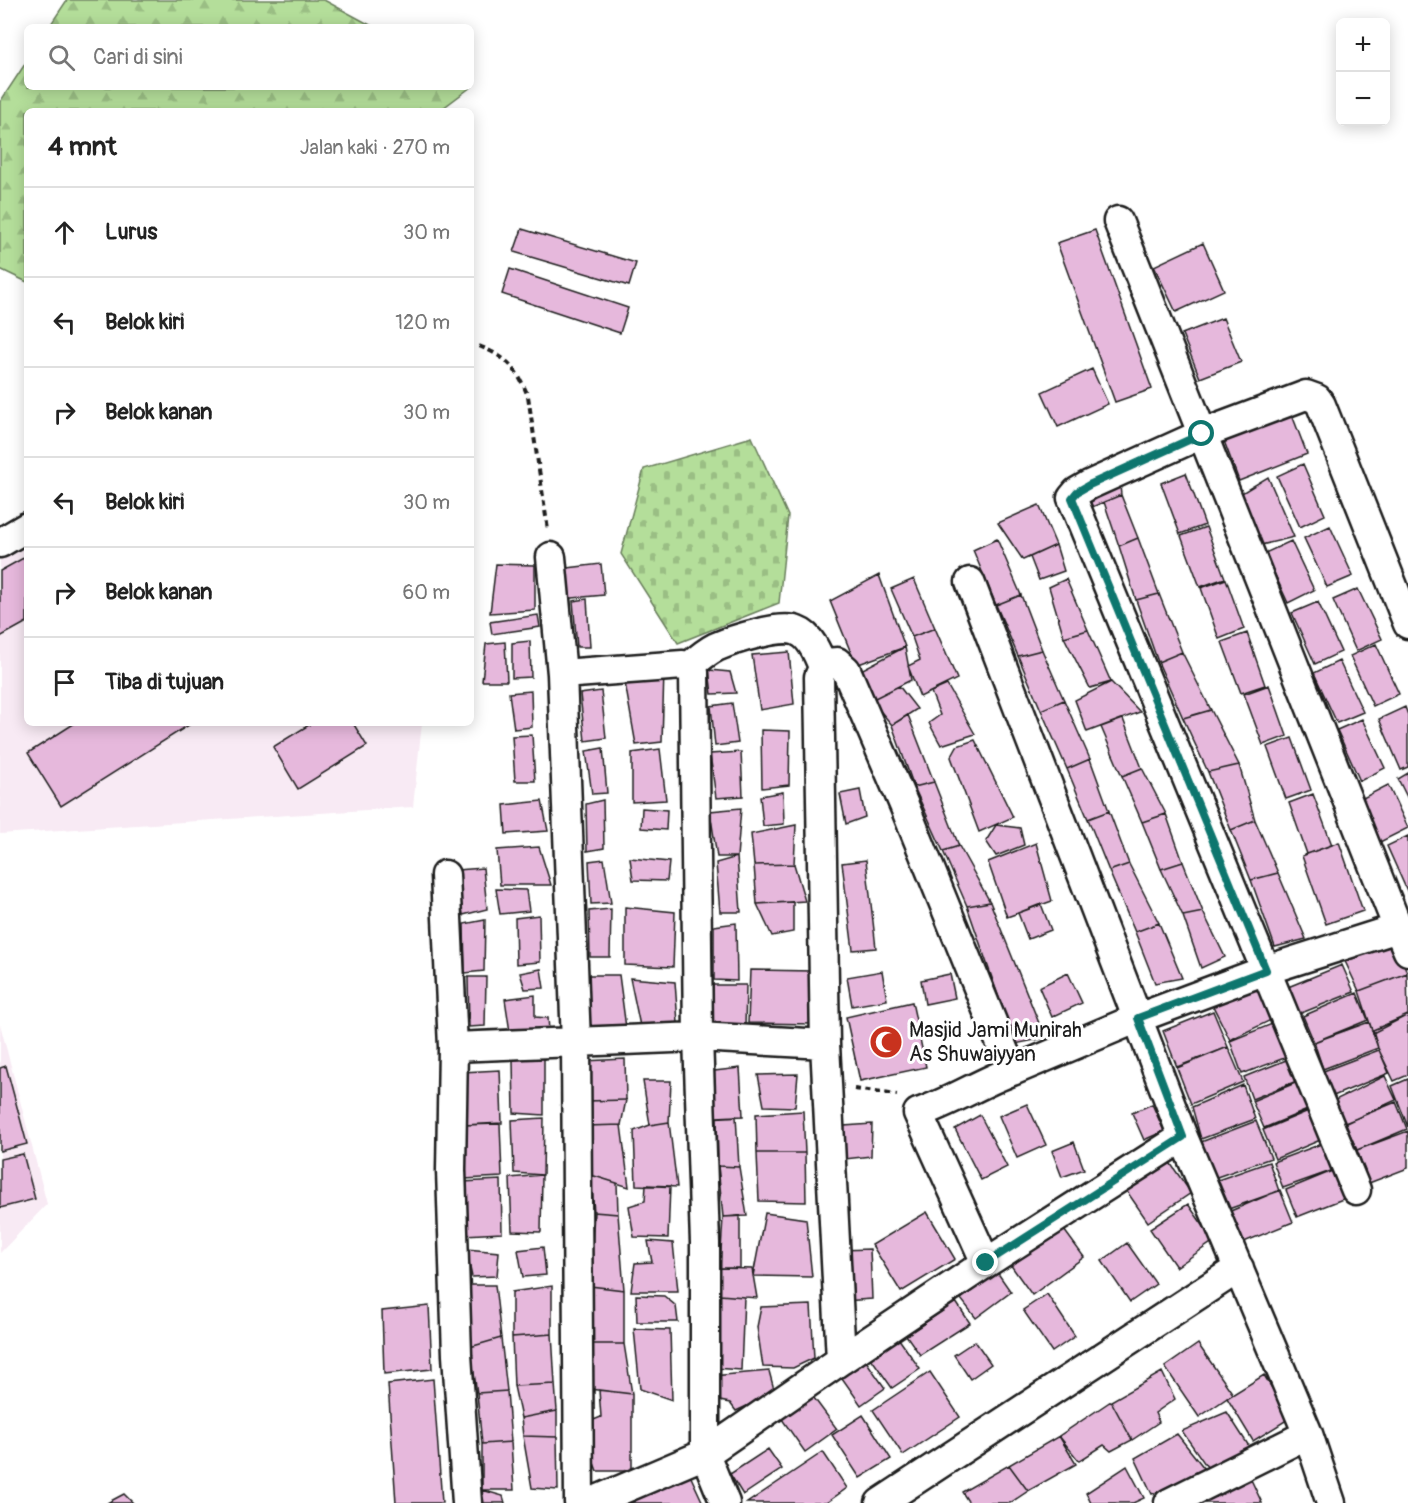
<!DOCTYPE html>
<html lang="id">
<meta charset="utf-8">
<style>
:root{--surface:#fff;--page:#f6f6f6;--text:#222;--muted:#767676;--line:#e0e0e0}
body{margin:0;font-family:Pangolin,sans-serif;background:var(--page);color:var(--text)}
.controls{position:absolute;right:18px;top:18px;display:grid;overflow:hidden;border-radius:9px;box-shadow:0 3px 15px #0003}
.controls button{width:54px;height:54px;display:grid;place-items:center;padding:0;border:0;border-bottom:2px solid var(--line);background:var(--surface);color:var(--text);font:30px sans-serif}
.stop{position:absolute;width:18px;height:18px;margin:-14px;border:4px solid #0f766e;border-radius:50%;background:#fff}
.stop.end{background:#0f766e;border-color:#fff;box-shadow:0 2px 6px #0008}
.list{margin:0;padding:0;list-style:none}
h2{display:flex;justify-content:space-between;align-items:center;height:78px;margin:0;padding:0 24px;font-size:26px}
h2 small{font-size:20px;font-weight:400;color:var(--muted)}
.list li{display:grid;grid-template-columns:39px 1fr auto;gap:18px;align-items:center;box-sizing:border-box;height:90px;padding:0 24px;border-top:2px solid var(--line)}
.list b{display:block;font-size:22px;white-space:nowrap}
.list em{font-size:20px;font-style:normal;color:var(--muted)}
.icon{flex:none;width:33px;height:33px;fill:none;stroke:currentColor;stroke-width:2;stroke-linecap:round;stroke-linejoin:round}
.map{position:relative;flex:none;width:1408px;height:1503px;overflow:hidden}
.search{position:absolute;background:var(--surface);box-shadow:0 3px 15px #0003;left:24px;top:24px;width:450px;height:66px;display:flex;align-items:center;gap:15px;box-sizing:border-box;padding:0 21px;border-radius:9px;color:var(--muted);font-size:22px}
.panel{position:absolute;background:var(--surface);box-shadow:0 3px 15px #0003;left:24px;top:108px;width:450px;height:618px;border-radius:9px}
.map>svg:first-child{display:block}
.built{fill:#f8eaf4}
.forest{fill:url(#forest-firs);stroke:#687d5b;stroke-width:1.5}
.cemetery{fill:url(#cemetery-stones);stroke:#687d5b;stroke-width:1.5}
.building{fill:#e6b8dc;stroke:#1c1c1c;stroke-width:1.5}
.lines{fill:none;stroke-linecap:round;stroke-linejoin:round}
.minor-casing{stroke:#1c1c1c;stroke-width:33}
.path{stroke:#1c1c1c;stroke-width:4;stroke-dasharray:6 4.5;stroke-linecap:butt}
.minor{stroke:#fff;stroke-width:28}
.route{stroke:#0f766e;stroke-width:8}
.labels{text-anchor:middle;stroke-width:6;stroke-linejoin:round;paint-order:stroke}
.poi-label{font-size:21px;fill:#1c1c1c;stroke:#fff;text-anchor:start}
</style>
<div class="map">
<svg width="1408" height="1503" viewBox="0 0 1408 1503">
<defs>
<pattern id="forest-firs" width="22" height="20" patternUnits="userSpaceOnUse" patternTransform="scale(1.5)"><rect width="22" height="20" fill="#b4de9a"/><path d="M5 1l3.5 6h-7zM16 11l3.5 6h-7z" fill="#9abe84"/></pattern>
<pattern id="cemetery-stones" width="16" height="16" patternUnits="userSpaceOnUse" patternTransform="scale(1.5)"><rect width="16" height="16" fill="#b4de9a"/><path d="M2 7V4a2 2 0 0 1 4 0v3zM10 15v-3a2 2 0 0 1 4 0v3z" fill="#9abe84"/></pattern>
</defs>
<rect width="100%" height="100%" fill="#fff"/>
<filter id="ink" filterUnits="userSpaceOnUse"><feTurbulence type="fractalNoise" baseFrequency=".0167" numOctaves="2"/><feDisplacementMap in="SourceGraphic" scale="12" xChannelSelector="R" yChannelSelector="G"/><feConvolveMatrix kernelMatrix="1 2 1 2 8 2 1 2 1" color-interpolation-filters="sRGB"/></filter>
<g filter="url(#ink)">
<path class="built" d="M27 537V723H422L413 807 0 834V552Z
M0 1024 47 1204 0 1253Z"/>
<path class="forest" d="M67 0H324L374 27H49Z
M27 61V87H471L439 111H27V282L0 269V102Z"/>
<path class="cemetery" d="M752 437 788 516 779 603 678 643 621 554 644 469Z"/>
<path class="building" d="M522 229 636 263 629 286 514 252Z
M1095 230 1152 389 1115 402 1057 243Z
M1203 243 1224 290 1176 312 1154 266Z
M510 269 628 308 620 333 502 294Z
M1223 318 1241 362 1200 378 1182 334Z
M1092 369 1108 404 1058 427 1042 392Z
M1292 415 1307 454 1239 481 1224 441Z
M1303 464 1325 515 1300 527 1277 476Z
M1186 473 1205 525 1180 534 1161 483Z
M1119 476 1121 495 1092 507 1087 489Z
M1268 477 1294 537 1261 545 1240 494Z
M1121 495 1138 538 1119 546 1104 502Z
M1039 505 1056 545 1023 560 998 523Z
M1330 526 1353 576 1327 587 1304 538Z
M1206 527 1225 578 1200 587 1181 536Z
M1138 538 1159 594 1136 600 1119 546Z
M997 539 1021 595 996 605 973 550Z
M1291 541 1314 590 1288 603 1265 553Z
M1056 545 1064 571 1039 580 1030 557Z
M27 556V622L0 637V571Z
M496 564 535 565V610L490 613Z
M601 564 604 595 562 599 559 569Z
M879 575 905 647 856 665 830 601Z
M914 579 935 628 912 637 891 589Z
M1066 579 1088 630 1064 637 1049 587Z
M1226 579 1244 629 1219 639 1201 588Z
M1358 589 1382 639 1356 651 1333 600Z
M1159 594 1182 652 1158 662 1136 600Z
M1021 595 1042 650 1018 656 996 605Z
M587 599 590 647H577L573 601Z
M1318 602 1341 652 1315 664 1292 613Z
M538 615 540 627 492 634 490 622Z
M935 628 957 679 920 697 908 666 920 660 912 637Z
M1088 630 1111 682 1090 688 1064 637Z
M1247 633 1265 685 1241 693 1222 642Z
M530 641 531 677 512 678V643Z
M505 642 507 681H482L486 644Z
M1376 644 1399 694 1373 706 1350 656Z
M905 647 911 680 871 700 857 672Z
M1042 650 1064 700 1041 710 1018 656Z
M789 652 794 704 760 710 752 655Z
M1182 652 1211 710 1183 718 1158 662Z
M1339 661 1363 712 1337 723 1314 673Z
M709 670 730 672 736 693 712 694Z
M664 671 662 742 636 745 624 677Z
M1111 682 1140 712 1087 732 1075 700Z
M947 685 975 734 941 745 929 723 940 715 931 692Z
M1269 685 1287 736 1263 745 1244 694Z
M899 686 917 709 892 725 871 700Z
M531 691 532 727 514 729 509 693Z
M601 691 606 738 585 741 580 694Z
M1064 700 1090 759 1067 769 1041 710Z
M732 703 738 743 715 746 711 706Z
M1405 707 1408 715V767L1401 770 1379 719Z
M1211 710 1239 765 1208 772 1183 718Z
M908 715 934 782 914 787 892 725Z
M1123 719 1142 768 1122 776 1101 727Z
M1362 719 1385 768 1360 781 1337 730Z
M75 723H192L61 806 28 753Z
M312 723H353L367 746 298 789 273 747Z
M761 730 790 731 789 785 762 788Z
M532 735 535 781H515L512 736Z
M1292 738 1311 790 1286 799 1267 747Z
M975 740 1013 817 979 832 951 757 957 746Z
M603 748 607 793 592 794 586 751Z
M660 749 666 800 632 802V753Z
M741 752 743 796 716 798 710 754Z
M1090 759 1109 811 1088 819 1067 769Z
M1239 765 1255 820 1231 830 1208 772Z
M1142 768 1166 814 1142 822 1122 776Z
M1408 773V799L1398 779Z
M934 782 959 846 943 851 914 787Z
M1388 785 1408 828 1380 842 1359 800Z
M860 790 865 817 846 824 840 794Z
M783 792 784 824 763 826 760 796Z
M1313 794 1332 845 1307 854 1289 803Z
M603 800 604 848 587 851 586 804Z
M542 801 548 831 506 834 504 805Z
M642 808 667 810 666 830 641 828Z
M741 808 737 857H717L710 811Z
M1109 811 1129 864 1109 871 1088 819Z
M1166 814 1183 862 1161 869 1142 822Z
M1255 820 1278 873 1251 880 1231 830Z
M796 825 794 864 754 865 751 834Z
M996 825 1020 828 1024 845 996 856 986 841Z
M1408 836V893L1387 846Z
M1339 842 1363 911 1326 924 1302 856Z
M1036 843 1052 901 1007 917 988 862Z
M959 846 990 902 967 906 943 851Z
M539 847 551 885H500L497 850Z
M737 857 741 912H720L716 863Z
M630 858 669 862 667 881 633 880Z
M604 859 611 903 591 904 589 861Z
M866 860 876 948 853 950 842 863Z
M1183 862 1203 912 1183 916 1161 869Z
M794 864 805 901 757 904 754 865Z
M1129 864 1159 923 1135 932 1109 871Z
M483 868 487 909 463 915 457 870Z
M1278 873 1306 939 1275 947 1251 880Z
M496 889 526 890 529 911 500 914Z
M793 902V932L772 936 757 904Z
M990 902 1045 1038 1015 1044 967 906Z
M1041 904 1051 930 1028 939 1018 913Z
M625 907 675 912 673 967 625 965Z
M611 909 610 957H590L589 911Z
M1203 912 1225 957 1201 968 1183 916Z
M539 915 540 962 516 964 515 918Z
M485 920 484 971 465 973 464 924Z
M736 923 737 981 714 980V926Z
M1159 923 1182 978 1155 983 1135 932Z
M1396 940 1407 973 1359 991 1343 957Z
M1342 965 1354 992 1299 1014 1288 987Z
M541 969 544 988 525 989 520 973Z
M750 970 813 971 812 1024 748 1023Z
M882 971 887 1000 852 1006 847 977Z
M1068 973 1082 1003 1052 1017 1039 987Z
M1407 973 1408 1015 1373 1033 1359 991Z
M950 974 955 998 925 1004 921 980Z
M587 975H619L626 1028 586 1027Z
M468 977H486L485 1026 469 1027Z
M630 978 675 982 678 1023 640 1026Z
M1264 981 1281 1015 1230 1040 1213 1006Z
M713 985H746L745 1027H712Z
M1357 993 1368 1020 1314 1042 1303 1016Z
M535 995V1017L548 1018 549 1030 510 1032 505 999Z
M912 1002 926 1067 860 1081 846 1017Z
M1213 1011 1228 1047 1177 1067 1163 1031Z
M1408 1015V1075L1394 1081 1378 1048 1373 1030Z
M1282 1020 1295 1054 1242 1074 1230 1041Z
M1369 1022 1378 1048 1323 1069 1314 1042Z
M1228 1047 1243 1082 1191 1104 1177 1068Z
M1379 1050 1389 1073 1331 1097 1321 1072Z
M1296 1056 1304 1078 1252 1099 1244 1077Z
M544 1057V1115L514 1113 513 1060Z
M625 1059 626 1100 586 1101 584 1061Z
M6 1066 27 1144 0 1151V1068Z
M740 1068 743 1116 708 1118 706 1072Z
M500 1070 502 1123 464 1125 462 1072Z
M798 1074 795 1107 764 1106 758 1075Z
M1385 1076 1396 1100 1344 1124 1333 1101Z
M1305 1079 1317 1106 1264 1128 1252 1101Z
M1408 1079V1127L1392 1086Z
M643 1081H671L669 1122 650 1125Z
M1243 1085 1255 1119 1201 1139 1192 1107Z
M626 1100 621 1125 586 1126V1101Z
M1396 1102 1407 1129 1357 1150 1345 1123Z
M1027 1104 1046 1145 1017 1158 999 1116Z
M1152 1104 1164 1131 1144 1140 1132 1113Z
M1318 1107 1330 1136 1275 1159 1263 1130Z
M803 1111 805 1153H757L756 1114Z
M980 1115 1007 1167 981 1180 955 1129Z
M736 1116 739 1167 718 1166 717 1117Z
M544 1118 543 1175 514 1173 512 1120Z
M1256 1121 1271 1158 1214 1178 1201 1142Z
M669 1122 677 1187 636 1185 634 1131 650 1125Z
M500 1124 502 1177 464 1179 462 1125Z
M872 1124 871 1156 845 1159 844 1126Z
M621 1125 629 1187 591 1175 586 1126Z
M1408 1131V1168L1369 1183 1357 1150Z
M1332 1140 1342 1167 1283 1188 1273 1162Z
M1074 1142 1084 1169 1062 1177 1052 1151Z
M757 1153H805L806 1202 759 1201Z
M23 1154 35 1199 0 1208V1159Z
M1164 1154 1191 1193 1148 1222 1121 1183Z
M1269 1162 1279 1191 1223 1211 1212 1182Z
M718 1166 739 1167 747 1216 723 1217Z
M1342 1167 1353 1195 1297 1217 1286 1190Z
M542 1175 541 1232 512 1231 510 1178Z
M591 1175 617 1183 618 1214 594 1212Z
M501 1180 502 1233 464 1235 462 1182Z
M646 1185 670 1186 668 1238 634 1237 629 1206 645 1201Z
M1280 1190 1293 1222 1239 1244 1226 1213Z
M1188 1204 1214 1241 1176 1267 1150 1229Z
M594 1212 618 1214 624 1290 590 1286Z
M927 1212 955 1259 901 1292 872 1245Z
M765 1213 806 1219 812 1277 753 1276Z
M740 1216V1268H720L723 1217Z
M1056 1219 1084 1257 1032 1295 1005 1257Z
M648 1241 673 1243 678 1291H631L635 1263 652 1262Z
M1127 1243 1156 1284 1130 1302 1102 1261Z
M543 1247 546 1275 523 1277 518 1250Z
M466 1249 499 1252 497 1276 472 1277Z
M870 1249 872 1299 844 1301 841 1250Z
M720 1268 752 1269 757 1298 720 1295Z
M997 1272 1011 1292 976 1318 961 1299Z
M465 1285H495L501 1338 470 1347Z
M552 1286V1334L512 1337V1292Z
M590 1286 624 1290V1344H588Z
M1047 1294 1075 1336 1052 1352 1023 1310Z
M636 1295 664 1296 676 1306 678 1322H637Z
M720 1295 744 1297 741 1370 715 1368Z
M956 1302 970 1323 920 1355 906 1335Z
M811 1305 814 1358 793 1368 763 1367 757 1327 761 1307Z
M429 1306 432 1369 384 1374 382 1311Z
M634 1329 670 1330 672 1400 640 1389Z
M894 1332 920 1369 892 1388 866 1351Z
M552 1334 555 1384 514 1386 512 1337Z
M501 1338 507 1391 477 1393 470 1347Z
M975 1341 991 1364 970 1379 954 1355Z
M588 1344H624L632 1394 589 1389Z
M1198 1344 1233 1394 1199 1417 1165 1367Z
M859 1351 885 1388 861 1405 835 1368Z
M769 1371 775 1393 736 1411 730 1403 720 1401 712 1376Z
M930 1372 960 1417 903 1455 873 1410Z
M1162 1372 1175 1399 1155 1413 1159 1422 1132 1440 1111 1401Z
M1264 1375 1290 1418 1253 1441 1227 1398Z
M433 1379 442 1503H396L388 1384Z
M555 1384 557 1411 521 1418 514 1386Z
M599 1390 632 1394V1471H597L588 1446 584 1424 601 1417Z
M808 1390 837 1429 805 1452 777 1412Z
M507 1391 511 1442 482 1444 477 1393Z
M1111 1401 1132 1440 1111 1451 1104 1445 1079 1461 1059 1436Z
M557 1411V1437L523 1436 521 1418Z
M1227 1412 1254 1454 1207 1467 1182 1431Z
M863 1415 891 1459 860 1478 832 1435Z
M1177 1434 1208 1473 1152 1494 1135 1458Z
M523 1436 557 1437 558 1490 532 1488Z
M1059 1436 1076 1464 1028 1491 1009 1465Z
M511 1442 514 1490H482V1444Z
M768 1449 782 1469 743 1495 730 1474Z
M823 1452 847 1488 826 1503H747Z
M1009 1465 1028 1491 1010 1503H969L962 1492Z
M1127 1466 1144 1498 1133 1503H1091L1086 1493Z
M1247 1471 1262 1503H1184Z
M690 1475 703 1503H626Z
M482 1490 503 1496 505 1503H484Z
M124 1494 133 1503H107Z"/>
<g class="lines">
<defs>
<path id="minor" d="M0 543 27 527
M551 557 562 674
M690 666C698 659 706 652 716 647 732 640 781 624 797 631 811 636 818 654 823 667
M445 875 453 1047
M1398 928 1408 951
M825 1044 819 677C823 667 826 662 837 662L846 670 904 805 1012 1071 1138 1018 1266 970 1398 928 1118 221
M1183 1137 1308 1434 1331 1503
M1356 1190 1072 498 1077 492 1089 485 1202 434 1306 395 1317 399 1321 405 1408 624
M986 1263 918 1113C951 1102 980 1083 1012 1071
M467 1503 457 1355 451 1170 453 1047 698 1037 694 672 690 666 683 665 562 674 576 1043 579 1503
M590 1503 705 1454 841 1360
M725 1503 705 1454V1243L698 1037 825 1044 841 1360 986 1263 1183 1137 970 582
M880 1503 1239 1268
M1169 1503 1308 1434"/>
</defs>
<use href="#minor" class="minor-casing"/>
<path class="path" d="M479 346C508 358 516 367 528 396L548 530
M854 1089 897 1095"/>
<use href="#minor" class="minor"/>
</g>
</g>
<g class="lines" filter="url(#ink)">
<path class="route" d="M986 1263 1183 1137 1138 1018 1266 970 1072 498 1077 492 1089 485 1202 434"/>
</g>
<defs>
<symbol id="mosque-disc" viewBox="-11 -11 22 22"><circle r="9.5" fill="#c8321e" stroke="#fff"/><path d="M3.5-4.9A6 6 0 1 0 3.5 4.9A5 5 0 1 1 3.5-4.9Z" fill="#fff"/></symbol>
</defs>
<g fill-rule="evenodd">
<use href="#mosque-disc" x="867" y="1023" width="38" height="38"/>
</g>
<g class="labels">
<g class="poi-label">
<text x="909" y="1037">Masjid Jami Munirah<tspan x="909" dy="24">As Shuwaiyyan</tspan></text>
</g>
</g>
</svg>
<div class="controls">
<button>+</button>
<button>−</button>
</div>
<div class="stop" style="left:1202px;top:434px"></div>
<div class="stop end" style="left:986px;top:1263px"></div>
<div class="search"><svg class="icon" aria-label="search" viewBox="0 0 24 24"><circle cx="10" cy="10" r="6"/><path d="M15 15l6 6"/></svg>Cari di sini</div>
<section class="panel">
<h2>4 mnt<small>Jalan kaki · 270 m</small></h2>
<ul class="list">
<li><svg class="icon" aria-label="ahead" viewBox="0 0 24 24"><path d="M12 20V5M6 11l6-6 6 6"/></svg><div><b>Lurus</b></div><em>30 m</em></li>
<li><svg class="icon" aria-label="left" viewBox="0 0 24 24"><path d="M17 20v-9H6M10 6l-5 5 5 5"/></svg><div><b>Belok kiri</b></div><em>120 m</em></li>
<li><svg class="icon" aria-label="right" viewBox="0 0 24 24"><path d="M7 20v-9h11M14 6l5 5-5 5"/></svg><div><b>Belok kanan</b></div><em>30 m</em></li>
<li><svg class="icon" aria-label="left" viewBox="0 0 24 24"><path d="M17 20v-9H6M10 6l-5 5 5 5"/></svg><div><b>Belok kiri</b></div><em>30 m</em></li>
<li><svg class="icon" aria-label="right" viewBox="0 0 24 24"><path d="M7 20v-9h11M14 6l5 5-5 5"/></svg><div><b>Belok kanan</b></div><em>60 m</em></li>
<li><svg class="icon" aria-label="arrive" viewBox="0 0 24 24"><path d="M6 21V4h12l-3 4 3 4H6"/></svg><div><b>Tiba di tujuan</b></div></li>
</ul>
</section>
</div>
